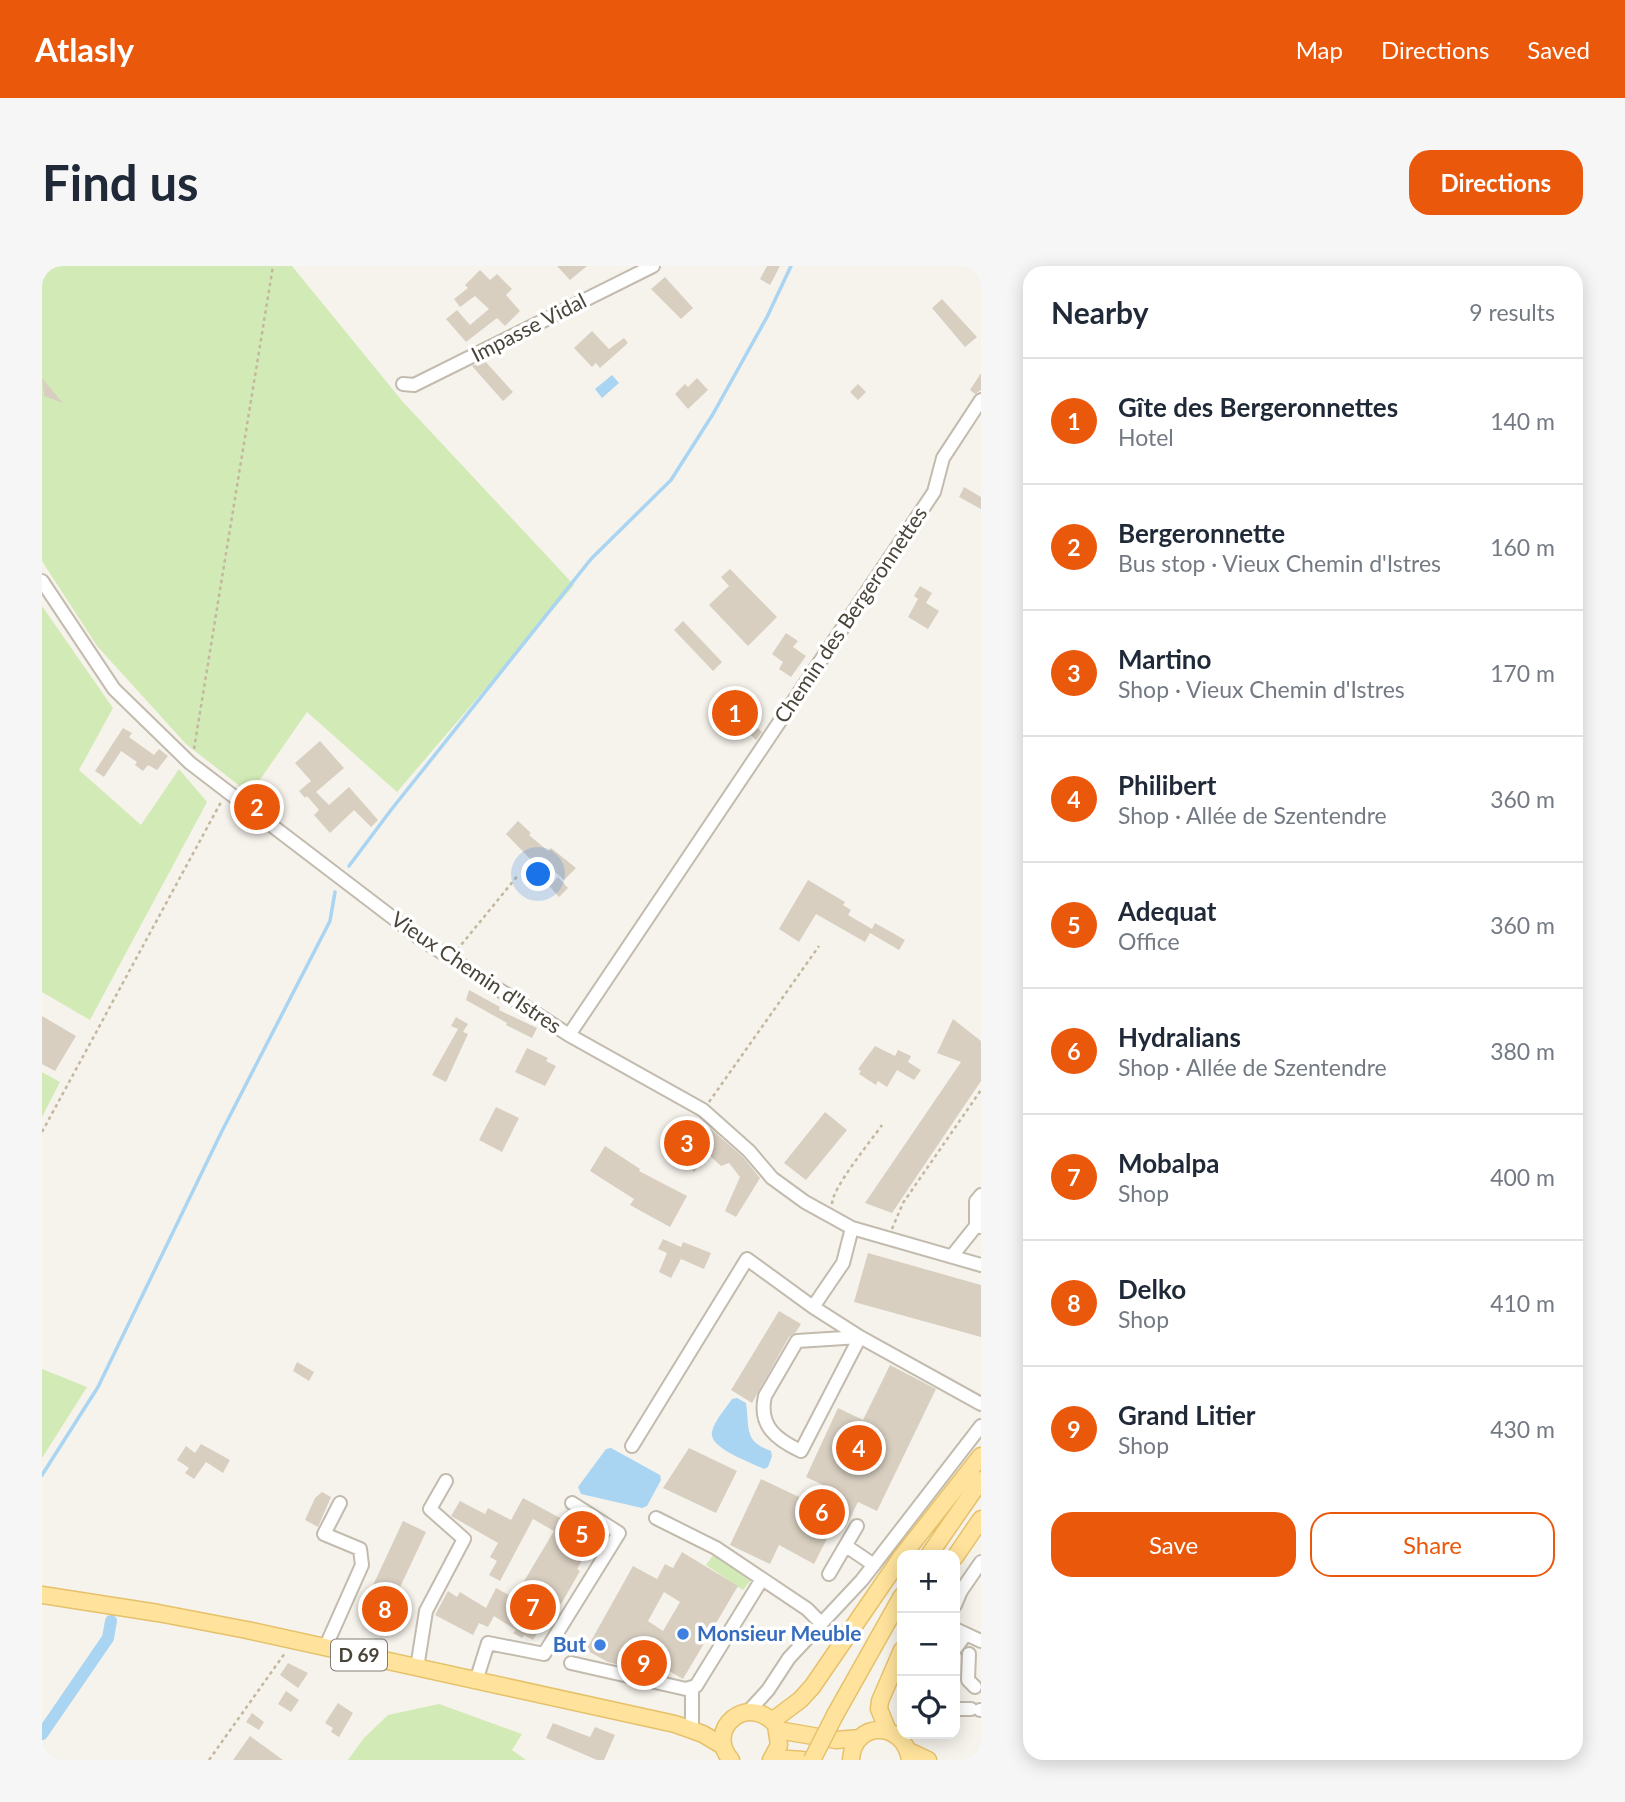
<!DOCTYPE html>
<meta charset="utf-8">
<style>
:root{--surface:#fff;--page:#f6f6f7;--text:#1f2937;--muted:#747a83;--line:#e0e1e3;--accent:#ea580c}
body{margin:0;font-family:Lato,sans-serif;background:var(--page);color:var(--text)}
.controls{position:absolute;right:21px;bottom:21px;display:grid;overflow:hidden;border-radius:14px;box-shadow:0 4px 18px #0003}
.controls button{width:63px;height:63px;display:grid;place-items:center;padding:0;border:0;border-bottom:2px solid var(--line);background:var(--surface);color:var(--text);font:35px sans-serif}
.you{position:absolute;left:497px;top:609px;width:24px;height:24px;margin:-18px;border:5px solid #fff;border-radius:50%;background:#1a73e8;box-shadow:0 0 0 10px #1a73e833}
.badge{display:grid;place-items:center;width:46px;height:46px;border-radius:50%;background:var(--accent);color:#fff;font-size:23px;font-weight:700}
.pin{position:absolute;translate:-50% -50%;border:4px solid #fff;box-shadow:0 2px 7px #0006}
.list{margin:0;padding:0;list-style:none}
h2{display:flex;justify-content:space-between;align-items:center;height:91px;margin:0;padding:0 28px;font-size:30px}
h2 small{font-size:23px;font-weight:400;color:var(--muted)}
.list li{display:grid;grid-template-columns:46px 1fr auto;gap:21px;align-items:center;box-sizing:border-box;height:126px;padding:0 28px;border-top:2px solid var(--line)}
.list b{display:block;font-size:26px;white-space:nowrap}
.list p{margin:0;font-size:23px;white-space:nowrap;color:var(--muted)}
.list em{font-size:23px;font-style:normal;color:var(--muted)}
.actions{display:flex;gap:14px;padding:21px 28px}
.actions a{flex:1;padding:16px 0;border:2px solid var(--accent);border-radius:21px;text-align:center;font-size:24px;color:var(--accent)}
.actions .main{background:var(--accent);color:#fff}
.icon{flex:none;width:38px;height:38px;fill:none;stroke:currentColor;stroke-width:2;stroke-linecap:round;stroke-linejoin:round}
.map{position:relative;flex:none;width:939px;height:1494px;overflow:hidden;border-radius:21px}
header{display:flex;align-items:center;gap:42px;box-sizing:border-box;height:98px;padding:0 35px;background:var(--accent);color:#fff}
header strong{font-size:33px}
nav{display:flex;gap:38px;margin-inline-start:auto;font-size:24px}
.intro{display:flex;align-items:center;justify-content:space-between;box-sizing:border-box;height:168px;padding:0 42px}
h1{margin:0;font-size:49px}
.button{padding:18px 32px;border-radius:21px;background:var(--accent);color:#fff;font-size:24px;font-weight:700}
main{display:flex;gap:42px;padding:0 42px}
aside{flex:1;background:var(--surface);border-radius:21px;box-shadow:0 4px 18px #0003}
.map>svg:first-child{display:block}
.green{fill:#d2eab5}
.water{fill:#a9d4f2}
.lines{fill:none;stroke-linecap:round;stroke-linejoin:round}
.stream{stroke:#a9d4f2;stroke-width:3.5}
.canal{stroke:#a9d4f2;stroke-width:12}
.building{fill:#d8cfc1;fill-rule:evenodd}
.minor-casing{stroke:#c2bbae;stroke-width:16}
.major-casing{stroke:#e6c16a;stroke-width:19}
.path{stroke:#c4b79f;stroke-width:2.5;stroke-dasharray:3.5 3.5;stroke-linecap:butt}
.minor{stroke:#fff;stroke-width:12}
.major{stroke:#ffe39c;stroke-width:16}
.major-bridge-casing{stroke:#e6c16a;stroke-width:19;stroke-linecap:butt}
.major-bridge{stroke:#ffe39c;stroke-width:16}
.shop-dot{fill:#3f7fe0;stroke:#fff;stroke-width:2.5}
.labels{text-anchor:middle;stroke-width:7;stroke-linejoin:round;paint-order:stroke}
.shield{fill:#fff;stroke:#817c74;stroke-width:2}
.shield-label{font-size:19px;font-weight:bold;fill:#4b4439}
.street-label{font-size:21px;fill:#4b4439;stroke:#fff}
.shop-label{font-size:21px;font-weight:bold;fill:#366cbe;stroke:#fff;text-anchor:start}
</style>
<header>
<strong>Atlasly</strong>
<nav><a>Map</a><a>Directions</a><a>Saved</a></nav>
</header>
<div class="intro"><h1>Find us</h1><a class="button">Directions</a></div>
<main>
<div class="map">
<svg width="939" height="1494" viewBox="0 0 939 1494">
<rect width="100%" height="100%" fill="#f6f3ec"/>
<path class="green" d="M0 0H250L361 136 532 319 355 526 265 446 208 528 144 478 55 380 0 295Z
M0 340 71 442 37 504 99 559 137 503 165 536 48 754 0 726Z
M0 806 18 816 0 851Z
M0 1103 45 1121 0 1192Z
M672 1288 710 1313 701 1324 664 1299Z
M397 1438 480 1468 470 1484 484 1494H306L322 1472 346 1449Z"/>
<path class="water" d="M570 109 577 117 560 132 553 123Z
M695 1132 704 1137C708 1162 701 1175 729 1185L730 1190 726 1201 722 1203C710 1197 666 1182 670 1166 672 1155 684 1142 690 1133Z
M569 1182 618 1209 619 1214 605 1240 600 1242 539 1228 536 1221 564 1183Z"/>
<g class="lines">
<path class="stream" d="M307 600 349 544 549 293 629 214 671 148 725 51 749 0
M0 1209 56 1121 180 865 288 655 293 626"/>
<path class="canal" d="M0 1468 66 1372 69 1355"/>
</g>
<path class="building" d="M515 0H545L528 14Z
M725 0H738L728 19 718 13Z
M438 4 448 14 455 8 470 23 464 29 478 45 463 60 455 52 424 76 404 53 415 44 428 59 447 43 433 30 418 41 412 33 426 22 423 19Z
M623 11 651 42 639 53 609 23Z
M900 33 935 71 923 81 890 42Z
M550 65 567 83 582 72 586 77 558 102 554 97 550 101 532 82Z
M442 94 471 126 461 135 430 100Z
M939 107V124L933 128 928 124Z
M0 112 21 137 2 130Z
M655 112 666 124 646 143 633 128 643 118 646 121Z
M816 118 824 126 816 134 808 126Z
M922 221 939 231V243L917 231Z
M688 303 735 351 706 380 667 339 687 320 679 311Z
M878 320 890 327 884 337 897 345 886 363 866 351 876 333 872 330Z
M641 355 680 396 671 405 632 364Z
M744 367 756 375 751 381 764 390 749 411 737 403 741 396 730 388Z
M686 433 720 466 714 474 692 453 687 459 673 447Z
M81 462 90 467 87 471 112 489 117 483 126 490 115 504 106 499 101 505 93 499 95 496 79 485 62 511 53 505Z
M278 475 302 502 274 526 287 539 307 521 336 554 329 561 312 544 288 567 272 549 277 544 265 530 263 532 257 525 269 515 253 497Z
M476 555 489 567 487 569 506 585 509 582 534 602 522 614 503 597 501 599 497 595 494 599 464 568Z
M516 611 526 622 517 631 507 620Z
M766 614 803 636 801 639 809 644 806 649 830 663 833 657 863 674 857 684 828 667 823 676 774 648 757 676 737 663Z
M427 724 458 741 457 744 495 762 490 772 464 759 465 757 424 734Z
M0 750 34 770 13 805 0 798Z
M414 751 426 758 421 766 426 768 404 816 390 809 416 763 409 760Z
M911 753 939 775V815L850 947 823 937 919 796 895 787Z
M833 780 853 790 856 784 869 790 866 796 879 804 872 814 855 804 845 821 836 815 834 819 817 808 819 805 816 803Z
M485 782 506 792 504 795 514 800 503 820 473 806Z
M454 841 477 852 460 886 437 874Z
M783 846 805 864 764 914 742 897Z
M660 855 701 891 718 912 694 951 683 945 698 911 687 897 679 900 666 888 652 906 638 895 652 877 643 870 653 858 655 860Z
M563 880 598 903 597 905 645 930 628 961 588 939 592 933 548 905Z
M621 973 639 981 641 976 669 987 662 1003 639 993 629 1012 617 1006 625 987 616 983Z
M826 987 939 1019V1071L812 1036Z
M737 1045 759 1058 754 1066 747 1071 710 1137 689 1124Z
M255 1096 272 1106 267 1115 251 1105Z
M848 1099 894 1123 835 1245 816 1236 803 1262 793 1257 772 1298 737 1279 728 1298 688 1279 719 1213 772 1238 781 1219 764 1211 796 1142 821 1154Z
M159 1178 188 1194 181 1207 164 1196 152 1213 143 1207 147 1202 135 1194 144 1180 153 1187Z
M647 1182 695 1205 674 1247 621 1222Z
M280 1226 289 1231 276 1261 263 1254 273 1232Z
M481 1232 520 1253 525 1244 558 1265 550 1277 554 1280 549 1288 545 1286 535 1303 538 1305 519 1338 515 1335 491 1374 482 1369 480 1372 471 1367 474 1364 452 1350 446 1361 437 1357 431 1369 393 1349 406 1325 415 1331 418 1326 444 1342 454 1322 472 1332 512 1265 491 1253 458 1315 447 1309 455 1295 448 1291 456 1277 409 1250 418 1235 443 1248 446 1242 469 1254Z
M361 1255 384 1266 352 1334 368 1342 358 1364 319 1345Z
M640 1286 696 1320 641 1413 615 1398 609 1406 584 1394 581 1400 566 1396 544 1384 591 1300 615 1313 623 1298 631 1302ZM622 1326 638 1336 621 1365 606 1355Z
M246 1397 266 1407 256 1422 238 1409Z
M244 1425 257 1434 249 1446 236 1438Z
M296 1437 311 1447 297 1471 289 1466 291 1462 283 1457Z
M210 1447 222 1456 217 1464 204 1456Z
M511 1457 548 1471 553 1461 573 1469 562 1494H555L504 1472Z
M208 1470 241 1494H191Z"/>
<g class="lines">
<defs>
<path id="minor" d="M361 118 372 119 611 0
M0 315 72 423 148 497 376 671 527 769 661 844 707 885 730 912 763 936 810 962 939 999
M527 769 892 226 901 192 939 134
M934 960V935L939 929
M810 962 801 997 771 1041 818 1071 759 1185C735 1174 716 1160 723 1130L755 1075 818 1071 939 1138
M910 990 934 960 939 961
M590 1180 705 993 771 1041
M614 1252 674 1282 765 1343 779 1357
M804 1280 832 1299
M787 1308 815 1260
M913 1339 919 1325 939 1296
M913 1363 939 1375
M283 1382 320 1299 318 1283 282 1268 298 1237
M913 1383 924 1368
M927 1388 926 1414 933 1421
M529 1397 644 1423 654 1420 720 1313
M375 1402 384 1345 422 1273 388 1243 404 1215
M434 1415 446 1377 502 1388 577 1267 530 1237
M650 1421V1458
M913 1443H929
M938 1444H939
M706 1446 726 1424 747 1392 820 1314 939 1160"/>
<path id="major" d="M861 1289 939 1190
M887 1289 939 1214
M913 1291 939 1253
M0 1329 116 1347 205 1364 633 1458 661 1468 681 1480
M793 1449 860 1330
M730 1455 758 1434 770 1421 860 1290
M736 1464 794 1474 818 1472
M846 1465 837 1443 838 1435 860 1384
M867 1485 886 1494
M732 1492 761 1494
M689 1494C662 1463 706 1426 734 1459L737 1479 729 1494
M809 1494C811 1454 862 1454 868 1494"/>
</defs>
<use href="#minor" class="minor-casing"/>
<use href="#major" class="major-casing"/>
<path class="path" d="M152 483 231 0
M415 684 477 608
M667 836 777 680
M0 866 179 536
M790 938C790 922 829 875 840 859
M850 963 861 937 939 824
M167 1494 243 1387"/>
<use href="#minor" class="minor"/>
<use href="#major" class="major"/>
<defs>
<path id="major-bridge" d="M770 1494 793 1449"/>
</defs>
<use href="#major-bridge" class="major-bridge-casing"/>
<use href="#major-bridge" class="major-bridge"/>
</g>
<g class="shop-dot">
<circle cx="641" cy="1368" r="7"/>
<circle cx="558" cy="1379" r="7"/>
</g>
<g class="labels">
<rect class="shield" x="289" y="1373.5" width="56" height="31" rx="5"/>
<g class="shield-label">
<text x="317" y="1396">D 69</text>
</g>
<g class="street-label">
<text transform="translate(487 62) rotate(-27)" y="7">Impasse Vidal</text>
<text transform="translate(809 349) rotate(-56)" y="7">Chemin des Bergeronnettes</text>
<text transform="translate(434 707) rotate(34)" y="7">Vieux Chemin d'Istres</text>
</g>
<g class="shop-label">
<text x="655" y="1375">Monsieur Meuble</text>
<text x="544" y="1386" text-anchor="end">But</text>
</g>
</g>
</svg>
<div class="controls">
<button>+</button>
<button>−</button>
<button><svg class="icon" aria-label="locate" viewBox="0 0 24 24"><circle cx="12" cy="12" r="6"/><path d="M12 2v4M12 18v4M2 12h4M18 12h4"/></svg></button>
</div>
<div class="you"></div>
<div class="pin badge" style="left:693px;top:447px">1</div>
<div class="pin badge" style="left:215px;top:541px">2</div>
<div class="pin badge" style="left:645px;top:877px">3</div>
<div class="pin badge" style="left:817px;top:1182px">4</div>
<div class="pin badge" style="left:540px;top:1268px">5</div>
<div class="pin badge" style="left:780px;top:1246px">6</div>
<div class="pin badge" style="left:491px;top:1341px">7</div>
<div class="pin badge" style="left:343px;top:1343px">8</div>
<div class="pin badge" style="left:602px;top:1397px">9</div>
</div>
<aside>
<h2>Nearby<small>9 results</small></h2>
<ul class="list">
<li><span class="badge">1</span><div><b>Gîte des Bergeronnettes</b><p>Hotel</p></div><em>140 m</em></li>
<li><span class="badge">2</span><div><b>Bergeronnette</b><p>Bus stop · Vieux Chemin d'Istres</p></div><em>160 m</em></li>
<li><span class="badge">3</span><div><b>Martino</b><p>Shop · Vieux Chemin d'Istres</p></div><em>170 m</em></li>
<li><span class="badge">4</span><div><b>Philibert</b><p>Shop · Allée de Szentendre</p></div><em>360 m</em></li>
<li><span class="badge">5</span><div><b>Adequat</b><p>Office</p></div><em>360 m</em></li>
<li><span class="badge">6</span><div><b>Hydralians</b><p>Shop · Allée de Szentendre</p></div><em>380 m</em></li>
<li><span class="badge">7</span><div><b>Mobalpa</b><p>Shop</p></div><em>400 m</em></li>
<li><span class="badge">8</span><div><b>Delko</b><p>Shop</p></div><em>410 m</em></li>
<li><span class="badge">9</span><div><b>Grand Litier</b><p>Shop</p></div><em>430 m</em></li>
</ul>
<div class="actions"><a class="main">Save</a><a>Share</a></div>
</aside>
</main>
